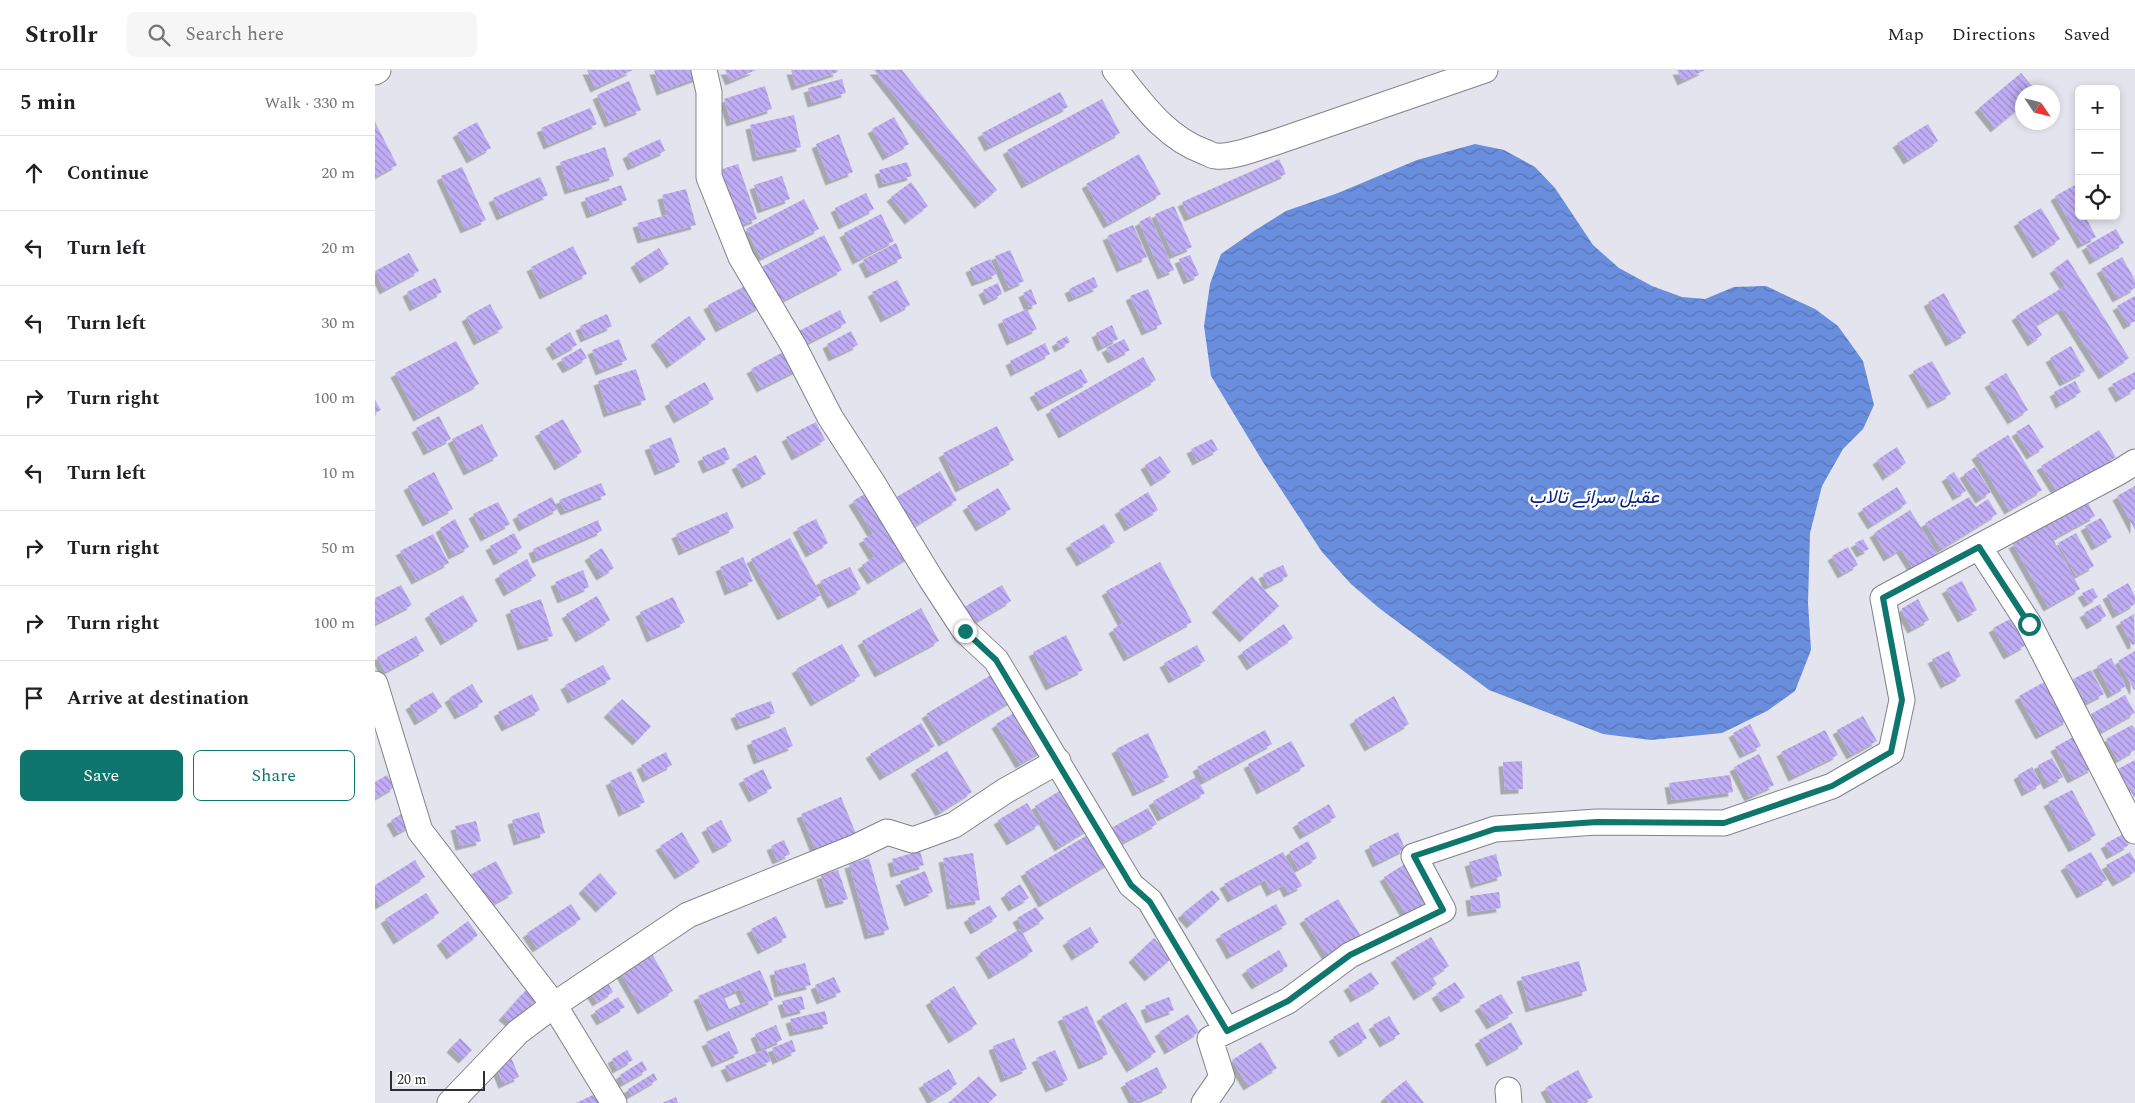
<!DOCTYPE html>
<meta charset="utf-8">
<style>
:root{--surface:#fff;--page:#f6f6f6;--text:#202124;--muted:#757577;--line:#e0e0e0;--accent:#0f766e}
body{margin:0;font-family:Spectral,Vazirmatn,serif;background:var(--page);color:var(--text)}
.controls{position:absolute;right:15px;top:15px;display:grid;overflow:hidden;border-radius:8px;box-shadow:0 2px 8px #0003}
.controls button{width:45px;height:45px;display:grid;place-items:center;padding:0;border:0;border-bottom:1px solid var(--line);background:var(--surface);color:var(--text);font:25px sans-serif}
.compass{position:absolute;left:1640px;top:15px;width:45px;height:45px;border-radius:50%;background:var(--surface);box-shadow:0 2px 8px #0003;rotate:125deg}
.scale{position:absolute;left:15px;bottom:12px;width:95px;box-sizing:border-box;padding-left:5px;border:2px solid #2e2e32;border-top:0;font-size:14px;line-height:18px;white-space:nowrap;color:#2e2e32;-webkit-text-stroke:4px #fff;paint-order:stroke}
.stop{position:absolute;width:15px;height:15px;margin:-11px;border:4px solid #0f766e;border-radius:50%;background:#fff}
.stop.end{background:#0f766e;border-color:#fff;box-shadow:0 1px 5px #0008}
.list{margin:0;padding:0;list-style:none}
h2{display:flex;justify-content:space-between;align-items:center;height:65px;margin:0;padding:0 20px;font-size:21px}
h2 small{font-size:16px;font-weight:400;color:var(--muted)}
.list li{display:grid;grid-template-columns:32px 1fr auto;gap:15px;align-items:center;box-sizing:border-box;height:75px;padding:0 20px;border-top:1px solid var(--line)}
.list b{display:block;font-size:19px;white-space:nowrap}
.list em{font-size:16px;font-style:normal;color:var(--muted)}
.actions{display:flex;gap:10px;padding:15px 20px}
.actions a{flex:1;padding:11px 0;border:1px solid var(--accent);border-radius:8px;text-align:center;font-size:18px;color:var(--accent)}
.actions .main{background:var(--accent);color:#fff}
.icon{flex:none;width:28px;height:28px;fill:none;stroke:currentColor;stroke-width:2;stroke-linecap:round;stroke-linejoin:round}
.map{position:relative;flex:none;width:1760px;height:1033px;overflow:hidden}
header{display:flex;align-items:center;gap:30px;box-sizing:border-box;height:70px;padding:0 25px;background:var(--surface);border-bottom:1px solid var(--line)}
header strong{font-size:24px}
nav{display:flex;gap:28px;margin-inline-start:auto;font-size:18px}
.search{width:350px;height:45px;background:var(--page);display:flex;align-items:center;gap:12px;box-sizing:border-box;padding:0 18px;border-radius:8px;color:var(--muted);font-size:19px}
main{display:flex}
aside{flex:1;background:var(--surface)}
.map>svg:first-child{display:block}
.water{fill:url(#water-waves)}
.building{fill:url(#building-back-hatch);fill-rule:evenodd;filter:url(#shadow)}
.lines{fill:none;stroke-linecap:round;stroke-linejoin:round}
.street-casing{stroke:#81828a;stroke-width:27}
.street{stroke:#fff;stroke-width:25}
.route{stroke:#0f766e;stroke-width:6}
.labels{text-anchor:middle;stroke-width:5;stroke-linejoin:round;paint-order:stroke}
.water-label{font-size:19px;font-style:italic;fill:#082480;stroke:#fff}
</style>
<header>
<strong>Strollr</strong>
<div class="search"><svg class="icon" aria-label="search" viewBox="0 0 24 24"><circle cx="10" cy="10" r="6"/><path d="M15 15l6 6"/></svg>Search here</div>
<nav><a>Map</a><a>Directions</a><a>Saved</a></nav>
</header>
<main>
<aside>
<h2>5 min<small>Walk · 330 m</small></h2>
<ul class="list">
<li><svg class="icon" aria-label="ahead" viewBox="0 0 24 24"><path d="M12 20V5M6 11l6-6 6 6"/></svg><div><b>Continue</b></div><em>20 m</em></li>
<li><svg class="icon" aria-label="left" viewBox="0 0 24 24"><path d="M17 20v-9H6M10 6l-5 5 5 5"/></svg><div><b>Turn left</b></div><em>20 m</em></li>
<li><svg class="icon" aria-label="left" viewBox="0 0 24 24"><path d="M17 20v-9H6M10 6l-5 5 5 5"/></svg><div><b>Turn left</b></div><em>30 m</em></li>
<li><svg class="icon" aria-label="right" viewBox="0 0 24 24"><path d="M7 20v-9h11M14 6l5 5-5 5"/></svg><div><b>Turn right</b></div><em>100 m</em></li>
<li><svg class="icon" aria-label="left" viewBox="0 0 24 24"><path d="M17 20v-9H6M10 6l-5 5 5 5"/></svg><div><b>Turn left</b></div><em>10 m</em></li>
<li><svg class="icon" aria-label="right" viewBox="0 0 24 24"><path d="M7 20v-9h11M14 6l5 5-5 5"/></svg><div><b>Turn right</b></div><em>50 m</em></li>
<li><svg class="icon" aria-label="right" viewBox="0 0 24 24"><path d="M7 20v-9h11M14 6l5 5-5 5"/></svg><div><b>Turn right</b></div><em>100 m</em></li>
<li><svg class="icon" aria-label="arrive" viewBox="0 0 24 24"><path d="M6 21V4h12l-3 4 3 4H6"/></svg><div><b>Arrive at destination</b></div></li>
</ul>
<div class="actions"><a class="main">Save</a><a>Share</a></div>
</aside>
<div class="map">
<svg width="1760" height="1033" viewBox="0 0 1760 1033">
<defs>
<pattern id="water-waves" width="16" height="10" patternUnits="userSpaceOnUse" patternTransform="scale(1.25)"><rect width="16" height="10" fill="#6a8ede"/><path d="M0 5q4-4 8 0t8 0" fill="none" stroke="#5874b5"/></pattern>
<pattern id="building-back-hatch" width="6" height="6" patternUnits="userSpaceOnUse" patternTransform="scale(1.25)"><rect width="6" height="6" fill="#bfadf5"/><path d="M-1 5l2 2M0 0l6 6M5-1l2 2" fill="none" stroke="#9c8dc7"/></pattern>
<filter id="shadow"><feDropShadow dx="-4.5" dy="4.5" stdDeviation="0" flood-color="#0004"/></filter>
</defs>
<rect width="100%" height="100%" fill="#e3e4ed"/>
<path class="water" d="M1100 74 1129 80 1160 97 1180 118 1218 175 1244 198 1277 216 1307 227 1330 229 1359 217 1391 216 1440 239 1463 256 1488 291 1499 335 1488 359 1468 379 1447 416 1435 463 1433 533 1436 580 1420 621 1392 641 1347 663 1276 670 1228 664 1114 620 1004 538 976 514 947 482 888 392 836 306 829 256 835 214 846 184 879 161 911 141 963 123 1042 90Z"/>
<path class="building" d="M212 0H258L220 18Z
M279 0H325L327 6 286 21Z
M350 0H381L355 11Z
M416 0H462L463 2 421 16Z
M499 0H527L622 120 604 134Z
M1302 0H1330L1307 11Z
M1646 3 1662 22H1648V35L1620 58 1604 38Z
M467 9 471 23 437 33 433 18Z
M254 11 266 40 234 53 222 25Z
M390 16 397 39 356 52 349 29Z
M685 22 693 37 614 77 607 63Z
M727 29 745 63 651 114 632 80Z
M215 38 222 54 173 75 166 58Z
M419 45 426 77 382 87 375 55Z
M519 47 534 74 512 86 497 59Z
M0 52 22 95 0 107Z
M102 52 116 78 96 89 82 63Z
M1553 54 1563 71 1533 90 1522 73Z
M464 64 478 102 455 111 441 74Z
M285 69 290 81 257 96 252 84Z
M230 77 239 106 194 120 185 92Z
M764 84 786 124 733 154 711 114Z
M904 89 911 104 814 147 807 132Z
M532 92 537 106 508 114 504 100Z
M363 94 382 149 360 157 341 101Z
M87 97 111 150 90 159 66 106Z
M407 106 415 129 387 139 379 115Z
M165 107 173 125 126 146 118 128Z
M536 112 553 136 534 150 516 127Z
M1704 113V146H1710L1721 167 1707 174 1680 126Z
M246 115 252 130 216 144 210 128Z
M311 119 321 155 267 169 262 153 292 145 287 125Z
M491 123 499 139 468 155 460 138Z
M429 129 444 159 386 188 371 159Z
M799 136 817 177 798 185 780 144Z
M1666 138 1685 169 1662 184 1643 152Z
M506 144 519 171 482 190 469 163Z
M775 146 799 200 787 205 764 152Z
M758 155 772 187 746 198 732 166Z
M1741 159 1749 173 1719 190 1711 176Z
M449 165 467 200 401 234 383 199Z
M521 173 527 188 495 204 488 190Z
M198 176 212 204 169 225 156 197Z
M284 178 294 194 269 209 260 193Z
M635 180 649 211 634 218 620 186Z
M34 183 44 201 9 220 0 201Z
M815 185 824 205 813 210 804 189Z
M1747 187 1760 210V218L1742 228 1726 199Z
M615 189 622 204 601 212 595 198Z
M1693 189 1754 288 1728 305 1687 239 1661 255 1667 265 1657 272 1641 246 1690 216 1679 199Z
M719 207 723 217 698 228 694 219Z
M60 208 67 222 39 237 32 222Z
M522 210 535 235 510 248 497 222Z
M623 213 627 224 613 231 608 220Z
M374 214 386 236 345 258 333 235Z
M656 219 662 234 654 237 648 223Z
M773 219 787 254 771 261 755 226Z
M1569 223 1591 263 1575 272 1553 232Z
M1760 226V251L1753 255 1742 236Z
M115 234 128 258 103 271 91 247Z
M652 239 662 259 636 271 627 250Z
M465 240 471 253 423 278 416 265Z
M232 244 237 256 210 268 205 256Z
M314 246 331 269 296 294 280 271Z
M737 255 743 269 727 277 721 263Z
M476 261 483 275 458 287 452 274Z
M195 262 202 275 182 286 175 274Z
M692 266 695 272 684 278 681 272Z
M244 269 252 290 225 301 217 280Z
M749 269 755 280 737 289 731 278Z
M81 271 104 314 43 347 20 303Z
M670 273 675 284 640 302 635 291Z
M1696 276 1710 301 1689 312 1675 288Z
M206 278 212 288 192 299 186 289Z
M414 279 424 299 386 318 376 299Z
M768 287 781 310 688 364 675 340Z
M1557 291 1576 324 1557 334 1538 301Z
M261 299 271 330 233 343 223 311Z
M706 299 713 312 667 337 659 323Z
M1760 302V319L1745 328 1737 314Z
M1631 303 1653 340 1637 350 1614 313Z
M1700 311 1706 322 1685 334 1679 322Z
M330 312 339 329 303 349 294 332Z
M0 330 6 340 0 343Z
M64 346 76 369 53 381 41 358Z
M188 349 207 382 184 396 164 362Z
M441 352 450 370 421 386 411 367Z
M107 354 123 386 93 401 77 369Z
M1654 354 1669 377 1656 385 1641 362Z
M622 356 639 390 585 418 568 383Z
M1724 360 1741 387 1683 423 1666 396Z
M1633 365 1667 420 1634 440 1601 385Z
M296 367 305 392 284 401 274 376Z
M837 369 843 380 822 391 816 379Z
M350 377 355 389 332 399 327 387Z
M1522 377 1531 393 1512 406 1502 390Z
M381 385 391 404 371 414 361 395Z
M785 386 796 402 780 412 770 395Z
M1600 397 1616 422 1605 429 1589 404Z
M565 401 582 430 533 460 515 431Z
M59 402 78 439 52 452 33 416Z
M1579 402 1591 421 1582 426 1571 407Z
M226 413 231 425 190 441 184 430Z
M1760 416V460L1742 426Z
M1522 417 1532 433 1497 455 1487 439Z
M623 418 636 439 605 457 592 436Z
M496 420 537 485 497 510 487 495 499 487 488 469 498 464 478 431Z
M773 422 783 440 754 457 744 440Z
M177 427 183 439 148 457 142 445Z
M1594 427 1601 437 1613 429 1622 444 1566 479 1550 453Z
M123 432 135 454 110 467 98 444Z
M1713 433 1720 446 1678 469 1705 519 1673 537 1638 474Z
M1535 440 1563 485 1539 500 1526 479 1513 487 1499 463Z
M352 442 359 458 308 481 301 464Z
M1726 448 1737 467 1721 476 1710 456Z
M80 449 94 477 78 485 65 458Z
M441 449 453 473 435 483 422 458Z
M223 450 227 461 162 489 158 479Z
M729 454 740 472 706 492 695 474Z
M139 463 147 478 123 491 115 476Z
M1701 463 1719 496 1701 506 1683 473Z
M58 464 74 493 41 510 25 481Z
M415 468 446 525 407 546 376 489Z
M1488 469 1494 479 1486 483 1480 473Z
M1473 477 1483 495 1467 504 1457 486Z
M227 478 239 498 226 506 214 486Z
M368 487 378 511 354 521 345 497Z
M152 489 161 506 133 522 124 505Z
M785 492 817 552 753 587 738 559 748 553 731 521Z
M908 495 913 506 893 516 888 504Z
M475 497 486 519 457 534 445 511Z
M208 500 214 517 187 529 180 512Z
M877 506 904 536 869 568 841 538Z
M1587 511 1602 540 1587 548 1571 519Z
M1753 513 1760 526V534L1742 544 1732 525Z
M26 515 37 535 0 554V528Z
M627 515 636 531 595 555 586 539Z
M1718 518 1723 527 1713 533 1707 523Z
M88 525 103 551 70 571 54 544Z
M222 526 235 550 205 568 191 544Z
M298 527 310 552 276 568 265 542Z
M166 529 178 566 147 576 135 540Z
M1543 529 1554 550 1537 559 1526 539Z
M1725 534 1731 546 1716 555 1709 543Z
M546 538 564 571 504 603 487 571Z
M1759 544 1760 574 1757 575 1745 552Z
M1637 548 1651 575 1633 585 1618 558Z
M909 554 918 568 876 596 867 582Z
M691 565 708 600 675 616 658 582Z
M41 566 49 581 10 602 2 587Z
M467 574 485 606 440 632 421 599Z
M822 575 830 591 798 609 789 593Z
M1574 581 1586 606 1570 614 1557 589Z
M1760 581V619L1759 620 1743 591Z
M1736 588 1751 616 1737 624 1722 596Z
M228 595 236 609 197 629 190 615Z
M1716 600 1729 624 1711 633 1698 609Z
M621 602 638 630 568 672 551 644Z
M1671 611 1693 650 1665 665 1644 626Z
M97 614 108 632 84 645 74 628Z
M58 622 67 637 44 651 35 635Z
M157 624 165 640 131 657 123 642Z
M1750 625 1760 643 1726 662 1716 644Z
M1019 626 1034 654 994 677 979 650Z
M247 629 276 656 262 671 233 643Z
M396 631 400 643 365 656 360 644Z
M647 638 672 678 645 694 621 654Z
M1488 646 1502 671 1476 685 1462 660Z
M546 653 560 676 509 706 495 684Z
M1375 654 1386 676 1369 684 1358 663Z
M1757 655 1760 659V680L1743 690 1731 669Z
M410 657 418 676 383 690 376 671Z
M890 660 897 674 829 711 822 697Z
M1450 660 1463 685 1418 707 1406 682Z
M773 663 794 707 762 722 741 679Z
M1700 666 1718 698 1697 709 1680 677Z
M916 671 930 696 886 720 873 694Z
M572 681 597 722 565 742 540 700Z
M291 682 297 695 272 708 266 695Z
M1384 684 1399 715 1374 727 1359 697Z
M1677 688 1688 707 1673 715 1663 695Z
M1760 690V727H1759L1743 699Z
M1147 691 1148 719 1130 720 1128 692Z
M1657 697 1666 714 1651 722 1643 705Z
M388 699 397 718 378 728 368 709Z
M256 701 270 732 248 742 235 711Z
M12 705 20 717 1 728 0 712Z
M1355 705 1358 722 1297 730 1294 713Z
M821 707 830 723 787 747 778 731Z
M691 717 715 758 684 777 660 736Z
M1697 720 1721 765 1698 778 1673 732Z
M466 727 481 764 441 781 426 744Z
M652 733 665 754 636 771 623 750Z
M954 734 961 747 929 765 922 753Z
M773 738 782 754 745 774 736 758Z
M32 741 39 754 23 763 16 750Z
M164 742 170 763 143 771 137 750Z
M346 750 357 771 342 779 331 758Z
M101 751 106 771 85 776 80 756Z
M721 760 739 790 668 833 650 802Z
M307 762 325 792 304 805 285 776Z
M1023 762 1030 779 1002 793 994 776Z
M1748 764 1754 775 1736 785 1730 774Z
M409 770 415 784 402 790 396 776Z
M933 771 942 788 923 799 914 782Z
M545 781 549 795 520 803 517 789Z
M908 782 927 816 913 823 909 815 896 822 890 810 857 828 849 814Z
M1716 782 1732 810 1706 824 1690 796Z
M1755 782 1760 790V802L1742 812 1731 795Z
M598 783 605 830 576 835 568 788Z
M1121 784 1127 806 1100 814 1094 792Z
M494 788 514 860 494 865 474 794Z
M40 790 50 807 5 835 0 827V815Z
M121 791 138 823 110 838 93 806Z
M1035 791 1060 832 1033 848 1009 807Z
M463 800 473 829 455 834 446 805Z
M550 801 558 822 534 832 525 811Z
M225 803 242 823 225 838 208 819Z
M645 814 654 828 638 837 630 824Z
M837 820 845 829 816 854 807 844Z
M1124 822 1126 838 1097 842 1095 826Z
M51 823 64 843 23 870 10 849Z
M963 829 987 868 954 889 929 849Z
M196 834 206 849 162 878 152 863Z
M901 834 912 854 856 885 845 865Z
M615 835 622 847 600 860 593 848Z
M661 837 669 849 649 861 642 848Z
M401 846 412 867 387 880 376 859Z
M93 851 103 865 76 885 66 871Z
M715 857 724 872 701 886 692 871Z
M645 859 658 881 618 905 605 883Z
M1056 867 1074 896 1057 907 1062 914 1043 926 1020 888Z
M779 868 797 888 774 907 758 888Z
M904 880 913 896 881 915 871 900Z
M276 882 298 921 267 940 244 900Z
M1204 891 1212 921 1155 938 1146 907Z
M430 893 436 915 404 923 399 901Z
M385 900 398 930 336 957 323 926ZM365 919 371 932 354 939 349 926Z
M996 902 1004 914 980 928 973 916Z
M459 907 466 922 446 930 440 915Z
M230 908 238 922 222 932 213 918Z
M1080 912 1090 927 1070 938 1061 924Z
M579 916 602 954 578 969 555 931Z
M151 920 162 929 140 956 128 946Z
M1126 924 1138 943 1116 955 1104 936Z
M427 926 430 939 411 944 407 931Z
M243 927 250 937 226 951 220 941Z
M794 927 799 940 775 949 770 936Z
M751 932 781 982 756 998 726 947Z
M712 936 733 984 708 995 687 947Z
M450 941 453 954 419 962 415 949Z
M813 944 824 962 794 980 784 962Z
M1014 946 1025 964 1009 973 998 955Z
M983 952 992 968 968 983 958 967Z
M1136 952 1148 974 1116 992 1104 970Z
M401 955 407 970 386 979 380 964Z
M354 961 364 983 341 993 331 972Z
M85 968 97 980 88 989 76 978Z
M639 968 652 999 630 1008 618 976Z
M417 970 421 981 402 990 397 978Z
M886 972 902 998 873 1016 857 990Z
M391 979 396 991 356 1008 350 996Z
M252 980 258 990 242 999 237 989Z
M680 980 693 1010 675 1018 661 988Z
M136 987 144 1007 128 1014 120 994Z
M267 991 272 1000 249 1013 245 1005Z
M782 997 792 1018 760 1033 750 1013Z
M574 999 582 1014 557 1030 548 1014Z
M1203 1000 1218 1027 1207 1033H1178L1170 1018Z
M279 1003 282 1010 256 1025 253 1019Z
M604 1006 622 1025 613 1033H573Z
M1031 1010 1049 1033H1014L1010 1027Z
M220 1024 224 1033H201Z
M301 1027 303 1033H287Z"/>
<g class="lines">
<defs>
<path id="street" d="M329 0 334 22V107L366 187 418 275 455 347 497 412 556 509 590 561 621 590 756 815 775 831 852 961
M740 0C766 32 790 68 830 82 833 83 837 86 841 86 858 88 884 77 901 72L1110 0
M0 2 3 0
M1604 477 1654 554 1760 761
M0 614 45 761 179 935 239 1033
M1133 1020 1134 1033
M75 1033 143 962 179 935 313 845 481 777 512 762 538 770 579 755 630 721 683 691
M829 1033 847 1007 835 969 913 931 975 885 1068 840 1039 786 1120 759 1222 752 1349 753 1457 716 1516 682 1527 630 1508 528 1744 402 1760 392"/>
</defs>
<use href="#street" class="street-casing"/>
<use href="#street" class="street"/>
</g>
<g class="lines">
<path class="route" d="M590 561 621 590 756 815 775 832 852 961 913 931 975 885 1068 840 1039 786 1120 759 1222 752 1349 753 1457 716 1516 682 1527 630 1508 528 1604 477 1654 554"/>
</g>
<g class="labels">
<g class="water-label">
<text x="1219" y="433">عقیل سرائے تالاب</text>
</g>
</g>
</svg>
<div class="controls">
<button>+</button>
<button>−</button>
<button><svg class="icon" aria-label="locate" viewBox="0 0 24 24"><circle cx="12" cy="12" r="6"/><path d="M12 2v4M12 18v4M2 12h4M18 12h4"/></svg></button>
</div>
<svg class="compass" viewBox="-18 -18 36 36"><path d="M0-13l5 13h-10z" fill="#e53935"/><path d="M0 13l5-13h-10z" fill="#757577"/></svg>
<div class="scale">20 m</div>
<div class="stop" style="left:1654px;top:554px"></div>
<div class="stop end" style="left:590px;top:561px"></div>
</div>
</main>
